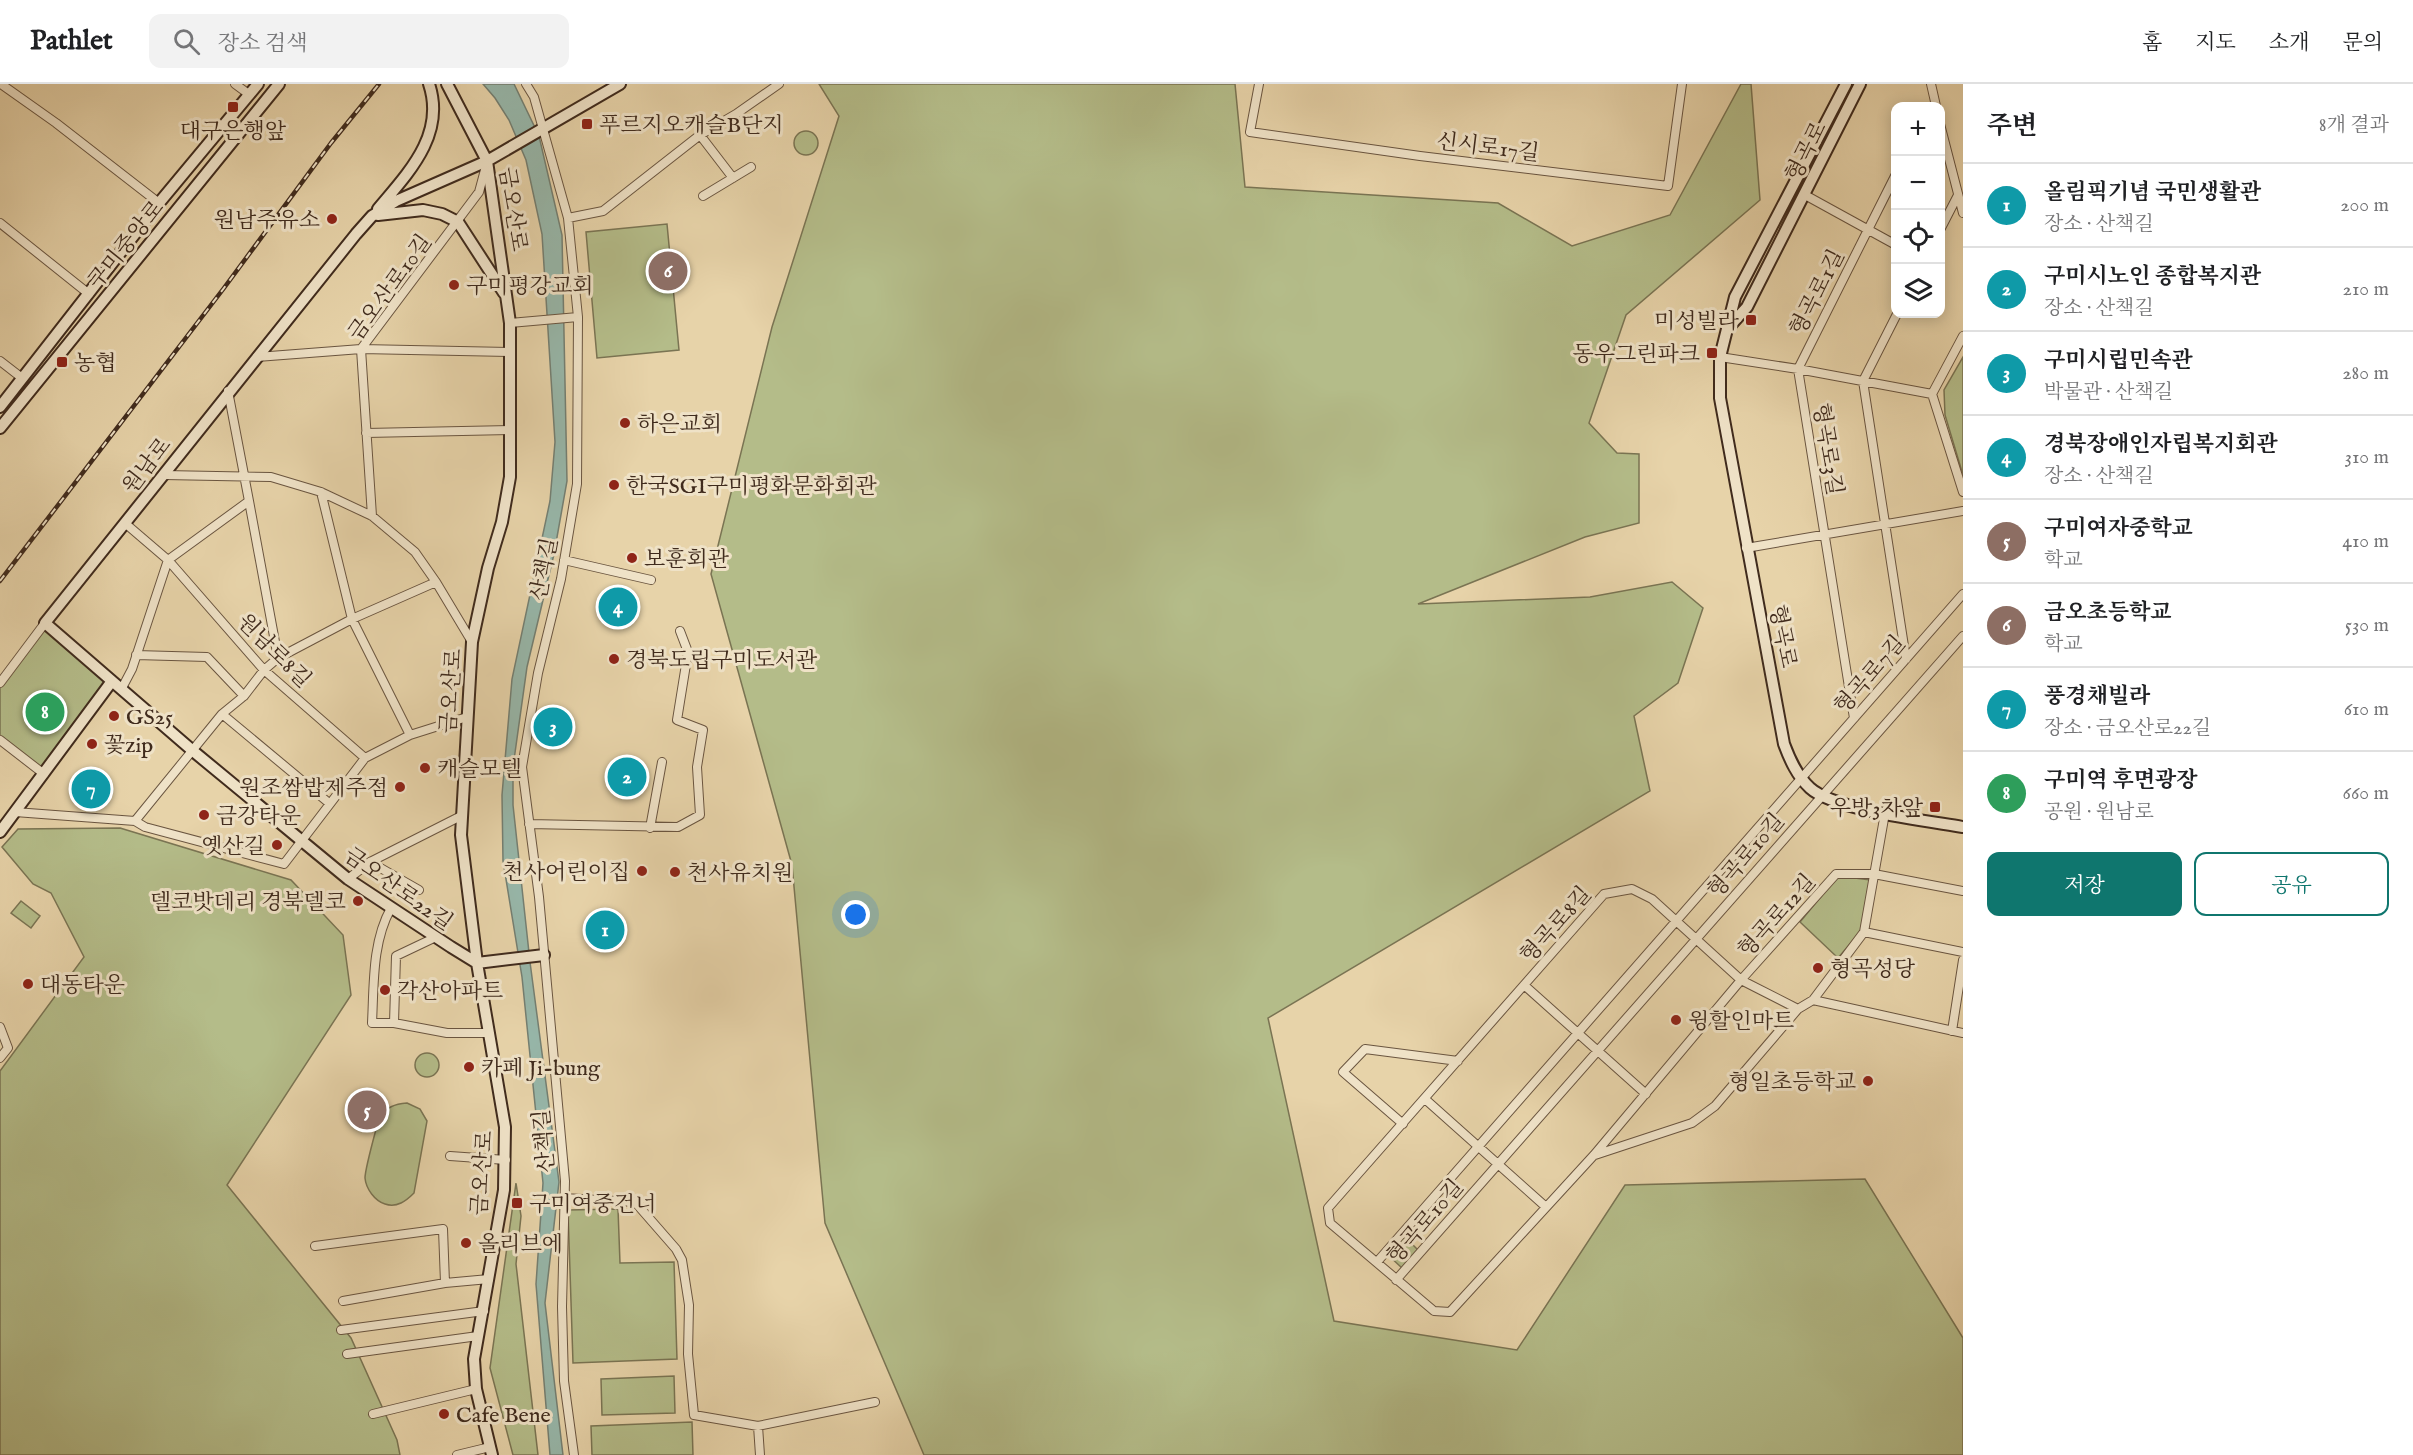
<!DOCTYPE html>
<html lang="ko">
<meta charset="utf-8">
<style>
:root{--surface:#fff;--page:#f2f2f2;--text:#202124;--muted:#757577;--line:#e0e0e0;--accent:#0f766e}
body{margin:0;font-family:"IM FELL English","Noto Serif KR",serif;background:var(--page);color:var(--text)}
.controls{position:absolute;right:18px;top:18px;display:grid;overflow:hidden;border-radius:12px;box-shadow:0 3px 15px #0003}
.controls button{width:54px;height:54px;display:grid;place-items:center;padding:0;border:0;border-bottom:2px solid var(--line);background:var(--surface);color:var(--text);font:30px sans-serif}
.you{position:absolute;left:856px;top:831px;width:21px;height:21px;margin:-15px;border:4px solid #fff;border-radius:50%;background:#1a73e8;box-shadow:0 0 0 9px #1a73e833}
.badge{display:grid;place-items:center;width:39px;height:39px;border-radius:50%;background:var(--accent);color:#fff;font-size:20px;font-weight:700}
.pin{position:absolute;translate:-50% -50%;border:3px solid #fff;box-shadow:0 2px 6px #0006}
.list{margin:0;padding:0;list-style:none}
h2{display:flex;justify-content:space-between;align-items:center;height:78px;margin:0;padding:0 24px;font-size:26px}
h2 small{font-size:20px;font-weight:400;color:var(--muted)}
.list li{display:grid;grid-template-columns:39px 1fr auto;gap:18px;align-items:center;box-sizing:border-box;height:84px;padding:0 24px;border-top:2px solid var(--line)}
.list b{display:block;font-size:22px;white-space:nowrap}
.list p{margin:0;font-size:20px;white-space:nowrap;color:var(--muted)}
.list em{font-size:20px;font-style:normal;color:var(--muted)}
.actions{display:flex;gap:12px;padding:18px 24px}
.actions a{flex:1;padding:14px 0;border:2px solid var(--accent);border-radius:12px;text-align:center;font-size:21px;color:var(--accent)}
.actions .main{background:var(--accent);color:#fff}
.icon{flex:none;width:33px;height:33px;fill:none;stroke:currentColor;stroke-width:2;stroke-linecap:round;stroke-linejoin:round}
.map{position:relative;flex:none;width:1963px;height:1371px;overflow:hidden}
header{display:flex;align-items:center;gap:36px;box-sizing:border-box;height:84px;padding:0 30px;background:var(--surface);border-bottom:2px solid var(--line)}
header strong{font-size:28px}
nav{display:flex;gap:33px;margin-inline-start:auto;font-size:21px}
.search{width:420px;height:54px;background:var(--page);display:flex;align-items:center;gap:15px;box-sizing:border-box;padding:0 21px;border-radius:12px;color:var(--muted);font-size:22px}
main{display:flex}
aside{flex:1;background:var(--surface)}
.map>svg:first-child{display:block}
.green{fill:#b4bc89;stroke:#7a7453;stroke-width:1.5}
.water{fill:#97b7aa;stroke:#747f72;stroke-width:1.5}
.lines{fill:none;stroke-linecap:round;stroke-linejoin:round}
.street-casing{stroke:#6a5540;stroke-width:10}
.secondary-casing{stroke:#402b1d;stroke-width:14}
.street{stroke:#efe2c7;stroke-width:8}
.secondary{stroke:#efe2c7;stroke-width:10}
.rail-casing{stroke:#402b1d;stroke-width:4.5}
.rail{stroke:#efe2c7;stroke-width:2;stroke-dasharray:7;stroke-linecap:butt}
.poi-dot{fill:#8f2418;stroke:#efe2c7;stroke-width:2}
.labels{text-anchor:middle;stroke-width:6;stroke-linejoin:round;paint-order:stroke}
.poi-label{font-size:22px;fill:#402b1d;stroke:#efe2c7;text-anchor:start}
.street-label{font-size:22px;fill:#402b1d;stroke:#efe2c7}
</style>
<header>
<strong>Pathlet</strong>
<div class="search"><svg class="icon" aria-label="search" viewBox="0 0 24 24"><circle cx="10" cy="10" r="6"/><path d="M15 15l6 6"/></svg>장소 검색</div>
<nav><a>홈</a><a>지도</a><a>소개</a><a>문의</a></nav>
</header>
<main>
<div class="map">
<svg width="1963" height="1371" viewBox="0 0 1963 1371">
<rect width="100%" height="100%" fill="#e7d3a9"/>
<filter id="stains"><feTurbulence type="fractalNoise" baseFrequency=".00333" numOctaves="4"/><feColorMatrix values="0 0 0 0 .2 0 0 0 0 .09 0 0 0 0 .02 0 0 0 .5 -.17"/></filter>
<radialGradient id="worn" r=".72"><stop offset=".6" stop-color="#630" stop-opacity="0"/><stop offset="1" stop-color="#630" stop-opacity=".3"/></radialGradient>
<path class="green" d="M819 0H1235L1245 103 1498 119 1572 162 1670 131 1741 0H1751L1760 116 1626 231 1589 339 1617 369 1639 370V439L1585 453 1418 520 1590 513 1672 498 1703 524 1678 599 1634 632 1650 707 1268 934 1334 1237 1517 1266 1625 1101 1865 1095 1963 1254V1371H924L825 1139 792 781 711 490 772 243 839 32Z
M794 59a12 12 0 1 1 24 0a12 12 0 1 1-24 0Z
M667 140 679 266 597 274 586 148Z
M1963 273V391L1945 331 1944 306Z
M45 539 112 597 44 690 0 656V599Z
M120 744 291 796 343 851 351 911 227 1101 351 1254 397 1356 400 1371H0V987L84 873 51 809 33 800 2 763 18 745Z
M1838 792 1871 796 1861 847 1838 874 1800 838Z
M21 817 40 832 31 844 11 829Z
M415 981a12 12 0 1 1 24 0a12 12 0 1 1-24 0Z
M407 1019 420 1025 427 1037 414 1109C406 1117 397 1124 385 1120 375 1117 366 1105 365 1094 365 1084 376 1046 379 1034 386 1023 395 1020 407 1019Z
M516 1099 521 1132 516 1180 538 1371H513L490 1284Z
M618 1125 620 1179 674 1178 677 1275 573 1279 568 1126Z
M1402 1150 1419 1167 1403 1185 1387 1170Z
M674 1292 675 1329 602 1331 601 1295Z
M692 1338 693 1371H592L591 1342Z"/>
<path class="water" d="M483 0H514L539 52 562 151 567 397 554 470 527 583 513 683V721L530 878 559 1098 545 1219 563 1371H550L536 1200 543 1099 522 893 503 777 502 711 512 595 550 417 555 358 542 150 526 76 509 36 495 14Z"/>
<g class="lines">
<defs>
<path id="street" d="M1 0 56 39 159 119
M235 0 250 11
M526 0 534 13 568 134 578 233 577 400 561 495 538 589 522 683 539 813 565 1097 562 1223 564 1297 574 1371
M1259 0 1250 48 1420 72 1668 102 1682 0
M1931 0 1936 22
M1940 40 1963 129
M700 51 733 94
M1805 111 1896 161
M703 112 751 83
M568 134 603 127 700 51 736 30 779 0
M0 139 89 210
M1940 146 1958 111
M1897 230 1863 297 1906 575
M510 239 578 233
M1963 252 1932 310 1963 408
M257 273 361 265 509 268
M1720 273 1798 285 1932 310
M0 277 22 294
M366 349 510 346
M164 391 271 393 321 408 372 432 415 468 436 498 472 558
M321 408 352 535 410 651
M249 417 278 574
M372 432 361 265 479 108 486 82
M126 440 168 476 264 586 365 674
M1746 464 1963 427
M564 476 651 496
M136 571 207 573 244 612
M0 599 45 539
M122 604 132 585 168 476 249 417 228 307
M222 630 329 719
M1854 634 1798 285 1896 90
M0 656 44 690
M15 728 135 737 145 743 284 780 365 674 410 651 467 633
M135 737 222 630 244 612 264 586 278 574 352 535 436 498
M529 740 678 743 700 731 697 683 703 646 677 636 688 568 680 547
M650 744 662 678
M370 778 419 806
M348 795 370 778 461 732
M391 824C372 858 374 900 372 939H394L447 949H489
M1864 848 1963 868
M1524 901 1646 1010
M1813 916 1963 949
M1798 925 1741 896 1652 815 1632 805 1604 810 1328 1124 1330 1139 1434 1227 1450 1228 1594 1071 1741 896 1836 790H1874L1963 807
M394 939 396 872 436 853
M0 943 8 964 0 974
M1952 947 1963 876
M1425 1015 1546 1123
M1403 1040 1343 988 1365 965 1458 977
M1595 1071 1692 1039 1715 1022 1798 925 1813 916 1864 848 1885 729
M450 1072 506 1076
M564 1114 635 1118 676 1165 682 1176 689 1221 688 1270 694 1331 758 1342 875 1318
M315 1162 443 1145 445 1199
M1377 1178 1963 510
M1396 1196 1963 552
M343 1217 445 1199 489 1195
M341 1246 484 1227
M347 1270 478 1252
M373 1330 476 1305
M758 1342 760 1371
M457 1371 490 1363"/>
<path id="secondary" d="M447 0 487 77 510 239V393L502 438 488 484 472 558 461 751 477 879 505 1043 504 1106 474 1275 476 1305 492 1371
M1846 0 1735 213 1720 273V314L1784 660C1790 676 1797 692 1810 704 1834 726 1928 737 1963 743
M378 125C408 89 446 51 429 0
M378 131 423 126 442 130 458 138 504 209
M1729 243 1747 223 1860 0
M0 323 159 119 258 0
M0 344 279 0
M112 597 193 667 348 795 451 863 477 879 544 871
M0 748 112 597 45 539 356 150 372 132 396 117 487 77 620 0"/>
</defs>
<use href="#street" class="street-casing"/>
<use href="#secondary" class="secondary-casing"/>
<use href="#street" class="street"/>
<use href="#secondary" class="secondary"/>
<defs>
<path id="rail" d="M0 497 224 204 331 59 379 0"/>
</defs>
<use href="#rail" class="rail-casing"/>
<use href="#rail" class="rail"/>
</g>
<g class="poi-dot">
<rect x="227" y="17" width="12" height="12" rx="3"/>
<rect x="581" y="34" width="12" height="12" rx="3"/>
<circle cx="332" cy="135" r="6"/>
<circle cx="454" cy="201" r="6"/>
<rect x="1745" y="230" width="12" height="12" rx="3"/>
<rect x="1706" y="263" width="12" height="12" rx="3"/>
<rect x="56" y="272" width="12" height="12" rx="3"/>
<circle cx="625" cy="339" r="6"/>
<circle cx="614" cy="401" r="6"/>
<circle cx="632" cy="474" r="6"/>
<circle cx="614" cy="575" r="6"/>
<circle cx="114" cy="632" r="6"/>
<circle cx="92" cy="660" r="6"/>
<circle cx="425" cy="684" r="6"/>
<circle cx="400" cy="703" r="6"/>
<rect x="1929" y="717" width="12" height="12" rx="3"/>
<circle cx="204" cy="731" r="6"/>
<circle cx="277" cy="761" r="6"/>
<circle cx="642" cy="787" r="6"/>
<circle cx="675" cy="788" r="6"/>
<circle cx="358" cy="817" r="6"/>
<circle cx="1818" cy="884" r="6"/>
<circle cx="28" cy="900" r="6"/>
<circle cx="385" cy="906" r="6"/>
<circle cx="1676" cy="936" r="6"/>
<circle cx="469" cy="983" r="6"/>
<circle cx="1868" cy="997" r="6"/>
<rect x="511" y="1113" width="12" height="12" rx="3"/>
<circle cx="466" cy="1159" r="6"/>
<circle cx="444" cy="1330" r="6"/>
</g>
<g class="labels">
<g class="poi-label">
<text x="599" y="48">푸르지오캐슬B단지</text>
<text x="233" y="54" text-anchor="middle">대구은행앞</text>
<text x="320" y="143" text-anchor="end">원남주유소</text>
<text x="466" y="209">구미평강교회</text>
<text x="1739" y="244" text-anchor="end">미성빌라</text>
<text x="1700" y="277" text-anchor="end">동우그린파크</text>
<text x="74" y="286">농협</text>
<text x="637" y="347">하은교회</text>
<text x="626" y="409">한국SGI구미평화문화회관</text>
<text x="644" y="482">보훈회관</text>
<text x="626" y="583">경북도립구미도서관</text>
<text x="126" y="640">GS25</text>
<text x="104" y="668">꽃zip</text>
<text x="437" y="692">캐슬모텔</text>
<text x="388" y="711" text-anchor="end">원조쌈밥제주점</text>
<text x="1923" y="731" text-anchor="end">우방3차앞</text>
<text x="216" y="739">금강타운</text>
<text x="265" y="769" text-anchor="end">옛산길</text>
<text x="630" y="795" text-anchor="end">천사어린이집</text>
<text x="687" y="796">천사유치원</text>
<text x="346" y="825" text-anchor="end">델코밧데리 경북델코</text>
<text x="1830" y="892">형곡성당</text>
<text x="40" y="908">대동타운</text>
<text x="397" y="914">각산아파트</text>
<text x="1688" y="944">윙할인마트</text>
<text x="481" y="991">카페 Ji-bung</text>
<text x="1856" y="1005" text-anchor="end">형일초등학교</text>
<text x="529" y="1127">구미여중건너</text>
<text x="478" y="1167">올리브에</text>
<text x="456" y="1338">Cafe Bene</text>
</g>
<g class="street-label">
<text transform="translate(1488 62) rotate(7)" y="8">신시로17길</text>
<text transform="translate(1805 67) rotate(-63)" y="8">형곡로</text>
<text transform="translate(514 125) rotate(81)" y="8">금오산로</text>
<text transform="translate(125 160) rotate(-51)" y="8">구미중앙로</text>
<text transform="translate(389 203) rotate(-54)" y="8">금오산로10길</text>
<text transform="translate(1816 208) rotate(-63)" y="8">형곡로1길</text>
<text transform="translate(1829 365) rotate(81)" y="8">형곡로3길</text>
<text transform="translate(146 381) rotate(-52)" y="8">원남로</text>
<text transform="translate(543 485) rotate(-79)" y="8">산책길</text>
<text transform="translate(1784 552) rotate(79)" y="8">형곡로</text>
<text transform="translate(275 566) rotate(45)" y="8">원남로8길</text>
<text transform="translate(1869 590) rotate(-49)" y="8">형곡로7길</text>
<text transform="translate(450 607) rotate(-86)" y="8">금오산로</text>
<text transform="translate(1745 771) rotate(-49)" y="8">형곡로10길</text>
<text transform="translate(399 804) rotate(35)" y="8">금오산로22길</text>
<text transform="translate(1776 831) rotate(-48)" y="8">형곡로12길</text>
<text transform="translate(1555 840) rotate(-48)" y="8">형곡로8길</text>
<text transform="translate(543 1057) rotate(-95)" y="8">산책길</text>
<text transform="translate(481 1089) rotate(-86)" y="8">금오산로</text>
<text transform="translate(1424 1137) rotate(-49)" y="8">형곡로10길</text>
</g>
</g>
<rect width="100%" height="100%" filter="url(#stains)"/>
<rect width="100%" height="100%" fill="url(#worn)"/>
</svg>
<div class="controls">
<button>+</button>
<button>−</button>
<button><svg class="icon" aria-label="locate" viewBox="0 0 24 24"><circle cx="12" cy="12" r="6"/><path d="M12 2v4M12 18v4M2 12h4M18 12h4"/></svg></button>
<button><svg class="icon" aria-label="layers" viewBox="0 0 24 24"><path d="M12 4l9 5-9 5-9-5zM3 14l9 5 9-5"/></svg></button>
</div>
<div class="you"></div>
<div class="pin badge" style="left:605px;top:846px;background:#0f9aa8">1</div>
<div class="pin badge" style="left:627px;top:693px;background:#0f9aa8">2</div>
<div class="pin badge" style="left:553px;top:643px;background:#0f9aa8">3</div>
<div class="pin badge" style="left:618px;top:523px;background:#0f9aa8">4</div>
<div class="pin badge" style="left:367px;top:1026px;background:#8d6e63">5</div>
<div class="pin badge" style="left:668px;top:187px;background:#8d6e63">6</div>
<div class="pin badge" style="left:91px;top:705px;background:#0f9aa8">7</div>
<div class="pin badge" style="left:45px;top:628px;background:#2e9e5b">8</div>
</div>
<aside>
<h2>주변<small>8개 결과</small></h2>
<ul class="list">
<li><span class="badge" style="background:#0f9aa8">1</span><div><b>올림픽기념 국민생활관</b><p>장소 · 산책길</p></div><em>200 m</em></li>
<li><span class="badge" style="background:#0f9aa8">2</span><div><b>구미시노인 종합복지관</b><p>장소 · 산책길</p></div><em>210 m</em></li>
<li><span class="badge" style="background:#0f9aa8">3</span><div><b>구미시립민속관</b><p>박물관 · 산책길</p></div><em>280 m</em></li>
<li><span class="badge" style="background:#0f9aa8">4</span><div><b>경북장애인자립복지회관</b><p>장소 · 산책길</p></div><em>310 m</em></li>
<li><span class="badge" style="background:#8d6e63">5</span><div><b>구미여자중학교</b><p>학교</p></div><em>410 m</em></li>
<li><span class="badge" style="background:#8d6e63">6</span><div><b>금오초등학교</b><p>학교</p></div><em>530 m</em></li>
<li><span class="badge" style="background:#0f9aa8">7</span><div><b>풍경채빌라</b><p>장소 · 금오산로22길</p></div><em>610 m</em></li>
<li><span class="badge" style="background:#2e9e5b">8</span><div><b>구미역 후면광장</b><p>공원 · 원남로</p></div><em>660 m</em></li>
</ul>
<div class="actions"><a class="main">저장</a><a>공유</a></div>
</aside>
</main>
